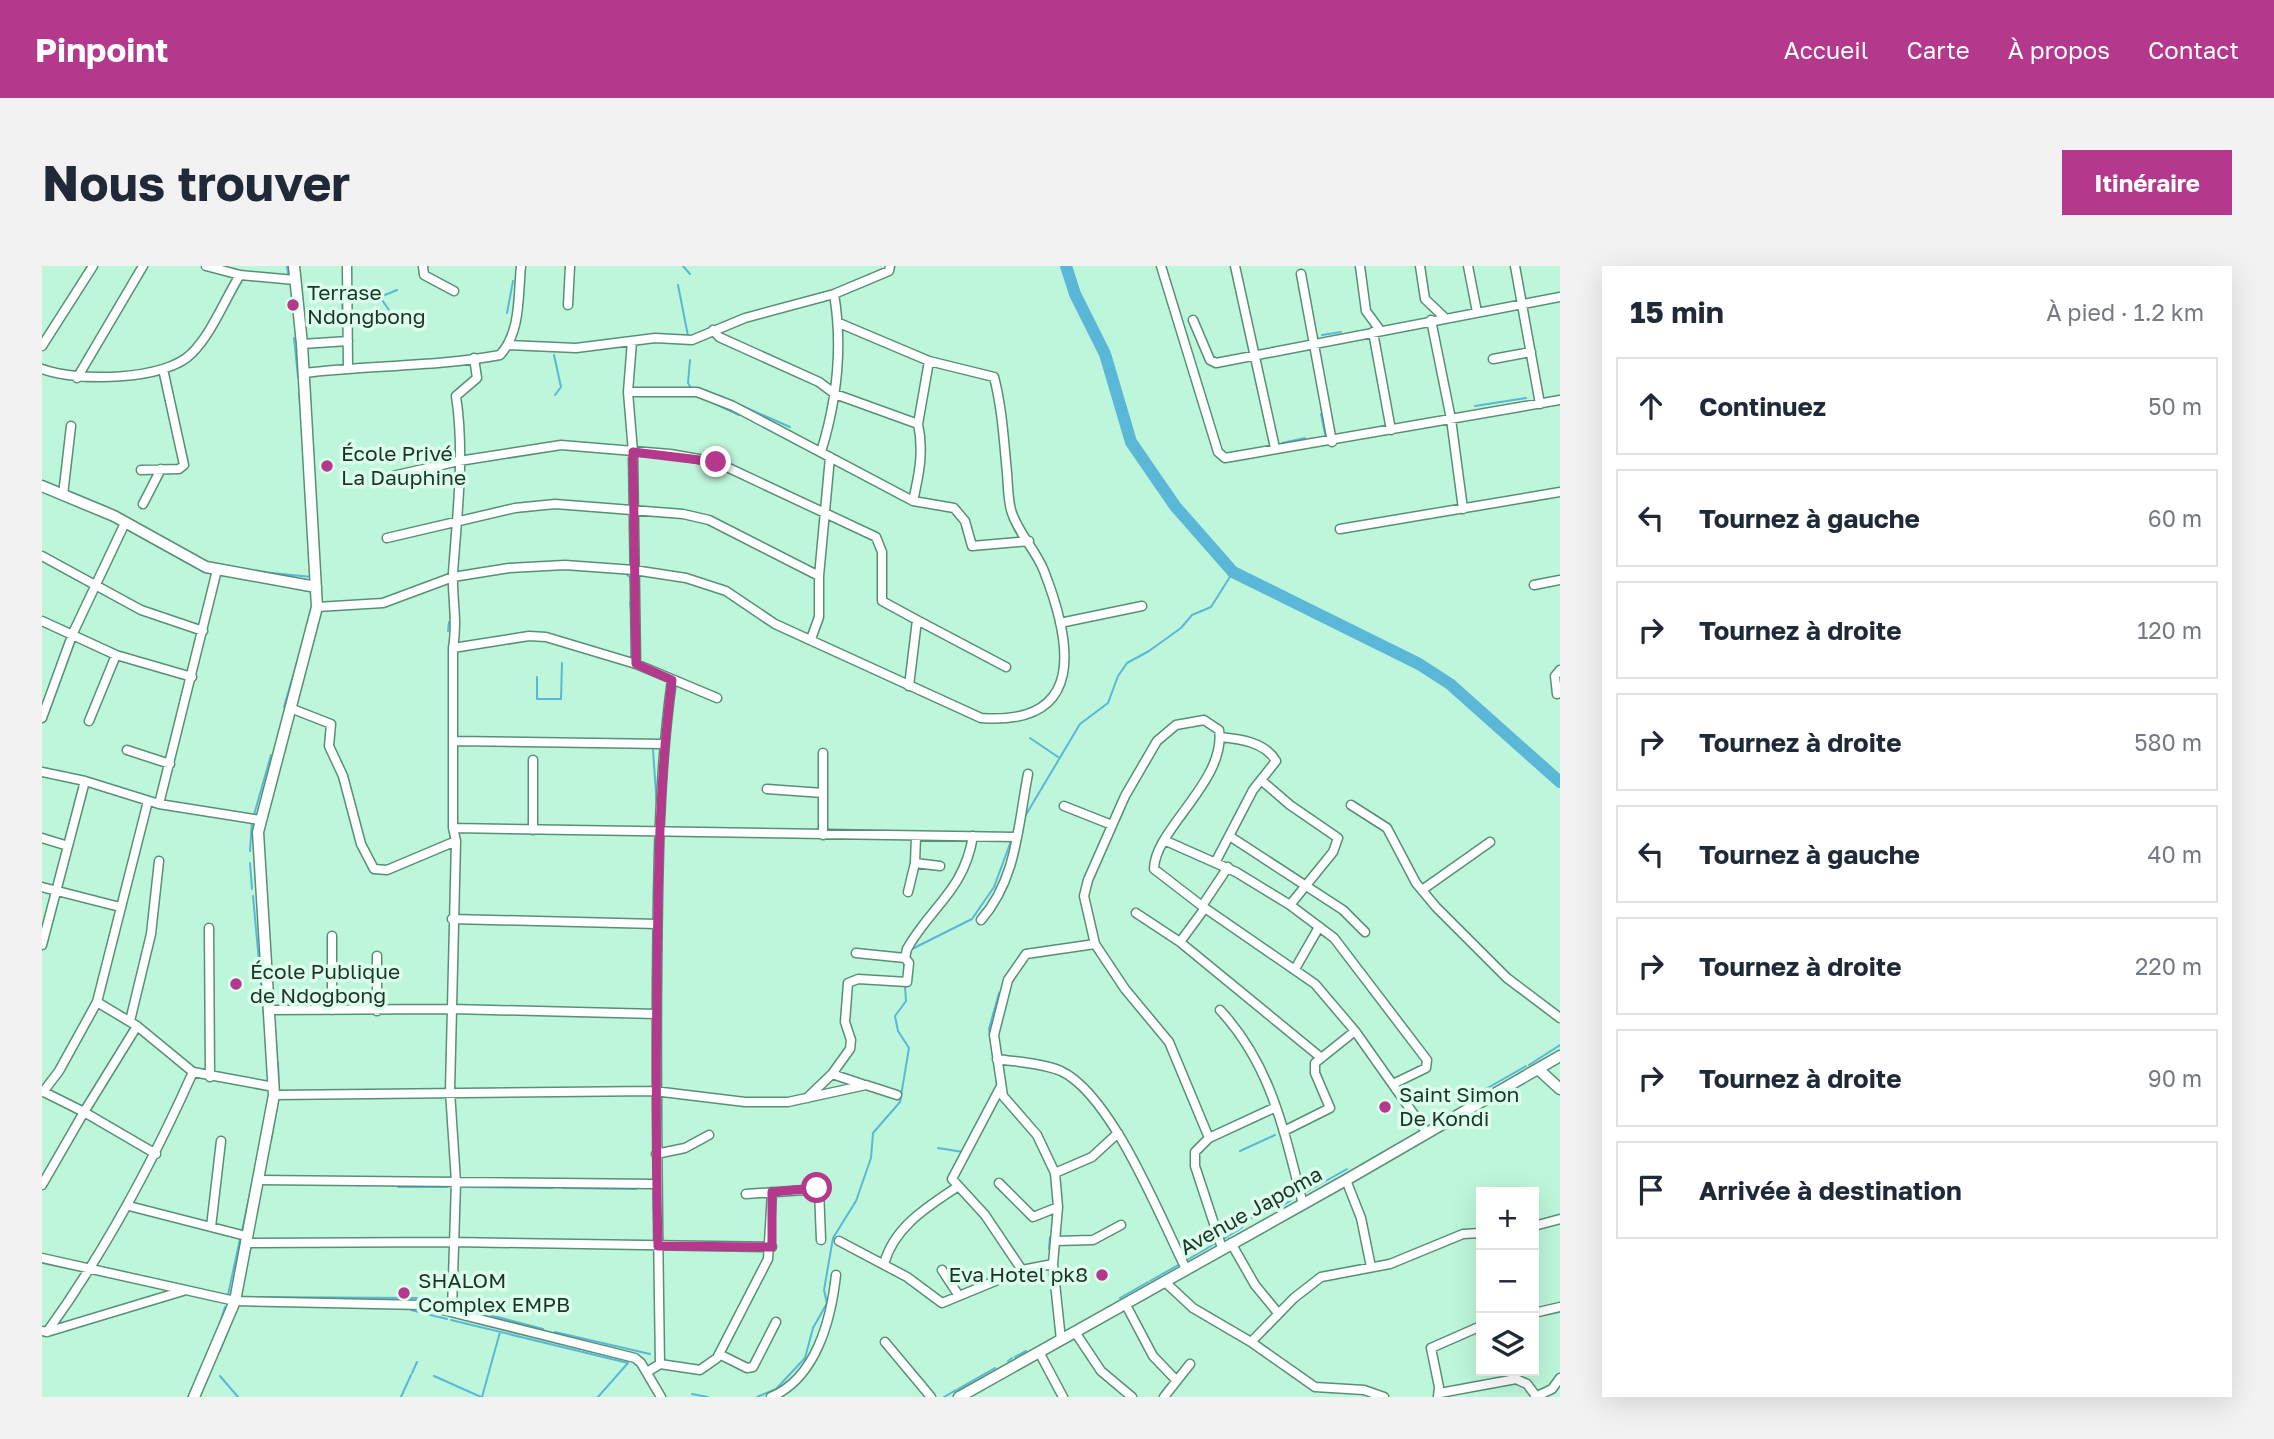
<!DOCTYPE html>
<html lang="fr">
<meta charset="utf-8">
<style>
:root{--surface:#fff;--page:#f2f2f3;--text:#1f2937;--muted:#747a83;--line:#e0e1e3;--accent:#b4398c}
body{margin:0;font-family:"Golos Text",sans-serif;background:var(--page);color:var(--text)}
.controls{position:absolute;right:21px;bottom:21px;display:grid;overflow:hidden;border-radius:0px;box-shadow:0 7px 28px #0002}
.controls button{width:63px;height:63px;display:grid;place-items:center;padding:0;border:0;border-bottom:2px solid var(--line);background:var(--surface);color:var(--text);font:35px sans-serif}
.stop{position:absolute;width:21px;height:21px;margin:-16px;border:5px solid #b4398c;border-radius:50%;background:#fff}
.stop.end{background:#b4398c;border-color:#fff;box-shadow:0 2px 7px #0008}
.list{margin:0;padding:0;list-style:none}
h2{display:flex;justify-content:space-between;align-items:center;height:91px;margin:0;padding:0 28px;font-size:30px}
h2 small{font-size:23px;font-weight:400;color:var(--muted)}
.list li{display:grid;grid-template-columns:46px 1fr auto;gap:21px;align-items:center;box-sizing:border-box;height:98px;margin:0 14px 14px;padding:0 14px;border:2px solid var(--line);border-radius:0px}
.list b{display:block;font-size:26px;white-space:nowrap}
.list em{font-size:23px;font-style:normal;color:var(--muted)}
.icon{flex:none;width:38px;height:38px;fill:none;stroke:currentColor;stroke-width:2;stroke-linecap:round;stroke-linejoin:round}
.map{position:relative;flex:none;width:1518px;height:1131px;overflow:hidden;border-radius:0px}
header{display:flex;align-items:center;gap:42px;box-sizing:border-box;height:98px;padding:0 35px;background:var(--accent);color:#fff}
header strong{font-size:33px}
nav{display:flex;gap:38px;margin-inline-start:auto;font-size:24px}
.intro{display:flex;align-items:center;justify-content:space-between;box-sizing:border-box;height:168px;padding:0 42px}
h1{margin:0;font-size:49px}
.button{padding:18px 32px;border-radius:0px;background:var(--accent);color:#fff;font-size:24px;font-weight:700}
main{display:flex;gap:42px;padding:0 42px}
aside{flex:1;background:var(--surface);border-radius:0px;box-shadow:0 7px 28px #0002}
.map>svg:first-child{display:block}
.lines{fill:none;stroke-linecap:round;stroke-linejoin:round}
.stream{stroke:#5ab7d7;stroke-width:2}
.river{stroke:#5ab7d7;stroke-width:12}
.minor-casing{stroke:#588f76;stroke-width:11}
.major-casing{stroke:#588f76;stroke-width:13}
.minor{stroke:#fff;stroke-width:8}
.major{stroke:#fff;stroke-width:10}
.route{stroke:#b4398c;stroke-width:9}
.poi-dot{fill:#b4398c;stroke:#dcfeec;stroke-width:2.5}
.labels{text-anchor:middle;stroke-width:7;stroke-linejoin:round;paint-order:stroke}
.poi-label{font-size:21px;fill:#1d3429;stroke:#dcfeec;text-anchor:start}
.street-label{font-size:21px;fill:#1d3429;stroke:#dcfeec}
</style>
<header>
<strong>Pinpoint</strong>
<nav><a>Accueil</a><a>Carte</a><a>À propos</a><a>Contact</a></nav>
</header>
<div class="intro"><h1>Nous trouver</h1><a class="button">Itinéraire</a></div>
<main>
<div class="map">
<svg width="1518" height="1131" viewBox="0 0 1518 1131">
<rect width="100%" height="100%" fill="#bdf6da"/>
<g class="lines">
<path class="stream" d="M245 0 246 7
M641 0 648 8
M636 19 646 70
M300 26 301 62
M347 44 338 31 355 24
M465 47 471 15
M261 59 301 54
M1280 69 1299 66
M252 72 256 111
M512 89 519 121 513 129
M648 94 646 117 649 122
M663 124 674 129
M257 126 259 148
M678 130 748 161
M669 136 697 149
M1433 140 1484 132
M1279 148 1283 168
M260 162 263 214
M1240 177 1263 172
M26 225 67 242
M99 271 151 300 172 308
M210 305 270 311
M584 308 588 311 589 318
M178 309 194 311
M588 336 589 345
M406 365 407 356
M495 411V433H519L520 397
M242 441 264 365
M988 472 1016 491
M611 484 615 542
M212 549 229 489
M982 552 1038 458 1066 437 1076 410 1085 397 1107 385 1139 362 1150 349 1169 341 1191 306
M208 585 210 555
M208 597 210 623
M211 630 223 761
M870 683 930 653 952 621 969 575
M862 696V711
M234 777 235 789
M951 790 947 763 957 727
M236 797 237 824
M1487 799 1518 779
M1510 809 1518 816
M1442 824 1484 800
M957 831 963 838
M229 875 236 834
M896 882 921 886
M1198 885 1233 869
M356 921H405
M418 921 511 922
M521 922 594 923
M1264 926 1305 903
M1240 940 1251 933
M1209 952 1237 941
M200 965 213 903
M1183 972 1198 963 1207 953
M1007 983 1008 971
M1145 994 1174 977
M1108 1015 1138 998
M186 1029 198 973
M205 1031 374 1032 404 1038
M1078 1032 1106 1016
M369 1044 405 1053
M436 1050 433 1045 501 1063
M409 1054 586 1097 556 1131
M177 1060 183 1041
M513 1066 608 1088
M178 1085 187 1062
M973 1091 984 1085
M966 1095 970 1092
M370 1107 375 1096
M178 1110 196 1131
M392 1110 439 1131
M916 1123 953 1102
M650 1128 666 1131
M146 1131 153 1117
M359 1131 369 1109
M440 1131 458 1066
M715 1131 734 1123 763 1092 771 1062 785 1037 782 1024 791 972 814 935 829 892 831 867 858 836 867 782 856 765 853 750 864 735 863 720
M902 1131 914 1124"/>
<path class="river" d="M1024 0 1033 28 1063 88 1089 176 1133 240 1191 306 1377 398 1408 418 1518 516"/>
<defs>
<path id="minor" d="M164 0 198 9 253 14
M305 0 306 102
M381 0 382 9 412 25
M1119 0 1176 186 1183 192 1518 134
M1193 0 1233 182
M1318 0 1324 45 1338 64
M1378 0 1383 33 1403 52
M1426 0 1435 46
M1473 0 1498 138
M1259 8 1290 176
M526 39 528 0
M1151 54 1168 94 1174 97 1518 31
M1389 54 1409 153 1421 243
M671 64 677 71 777 116 793 128 876 158C882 185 877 209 871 235
M1331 66 1349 164
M590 75 586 126 591 186 594 398
M260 78 306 75
M466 79 534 82 613 72 650 74 703 52 792 28 847 5 848 0
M0 80 51 0
M1451 93 1489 86
M0 103C34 116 124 115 150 87 170 67 183 33 198 9
M262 107C327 99 393 101 458 89 479 66 476 30 479 0
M35 112 101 0
M586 126H655L691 140 871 235 912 242 923 255 930 280 987 275
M876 158 887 95
M779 186C795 134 801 81 792 28
M99 204 137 203 142 199 121 103
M346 211 417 195 519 179 628 188 674 196 834 271 840 286V335L875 354
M21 229 29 160
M101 238 119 203
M1298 263 1518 226
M345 272 473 242 513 238 641 248 667 254 777 310
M0 290 99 344 161 365
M1492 319 1518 314
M275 341 341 337 411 311 467 302 523 299 592 304 644 312 684 325 733 358 939 452C1045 460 1030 377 1002 305 994 284 975 266 969 244 966 233 966 219 965 207 962 176 960 141 952 111L887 95 797 57
M0 355 74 389 150 411
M1018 357 1100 340
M769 373 777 351V310L788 191
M411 382 487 370 504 371 594 398 675 432
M867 420 875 354 964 401
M1515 428 1513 410 1518 404
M248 442 289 458 287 480 301 510 319 578 332 603 345 604 414 575
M0 452 31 367 83 257
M47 455 74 389
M411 475 621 478
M85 484 128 498
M491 494V564
M0 506 43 515 117 538 218 554
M1219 514 1248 539 1296 572 1291 586 1248 639
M725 523 781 527
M117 538 175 304
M1309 539 1345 562 1374 617 1394 641 1465 712 1518 752
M1022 540 1070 559
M411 562 974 571
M781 569V487
M1189 571 1301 644 1323 666
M0 572 26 580
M1124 575 1194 606 1248 639 1292 672 1385 794 1384 802 1351 818
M1174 595 1211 524 1234 495C1223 476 1198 473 1178 471
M873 597 898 600
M0 621 78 641
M1380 624 1448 576
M866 626 873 597 874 570
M1160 640 1186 601
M1094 647 1138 676 1277 790
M410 653 615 658
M939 654C975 613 976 559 986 508
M167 662 168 811
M1138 676 1163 642
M0 679 43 515
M814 687 863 692
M1253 703 1277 661
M55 736 95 760 151 806
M227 744 410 743 615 748
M290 744V670
M1178 744C1230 800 1242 866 1261 938
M335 745V690
M88 755 109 668 117 595
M95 760 42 846 114 888
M955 793C975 796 1000 797 1019 805 1070 829 1118 951 1144 1003
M790 808 820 818
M958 822 910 913 943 949 980 1004
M0 825 42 846 0 919
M1 826 17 805 55 736 106 535
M232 829 612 825 703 836H746L824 819 855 829
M765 832 790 808 808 783 809 774 803 756 806 717 816 713 865 716 867 697 863 692 865 683C889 640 922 625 931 570
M1242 865 1288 842 1273 807V797L1313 765
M1167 872 1127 776 1083 723 1053 678 1042 630 1046 614 1083 530 1115 475 1134 459 1162 454 1177 464C1185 514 1112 564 1112 603L1160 640 1273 718 1313 765 1385 867
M614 888 643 882 667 869
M1013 907 1050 891 1076 867
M216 914 614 918
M1304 914 1319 952 1329 1001
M957 917 991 951 1016 941
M704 928 777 923 779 974
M87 940 204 970
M1492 960 1518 953
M169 961 179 875
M797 975 865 1011 900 1037 980 1004 1011 998
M1013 975 1051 974 1079 959
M203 977 410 976 730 981
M1189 977 1213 1019 1236 1047
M1180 982 1153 900V886L1167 872 1234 841
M0 992 193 1035 381 1039 593 1092 599 1097 619 1131
M842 998C852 961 885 941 915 921
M900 1004 917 1030
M1123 1016 1151 1042 1209 1076 1273 1121 1322 1124 1342 1131
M1084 1039 1111 1090 1134 1114
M410 1044 414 916 408 825 414 575 411 562V382C416 354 410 334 411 307 415 249 423 188 414 130L435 112 432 92
M1492 1047 1518 1041
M0 1065 5 1066 141 1025
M5 1066C64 984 110 898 151 806L232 821
M1033 1066 1059 1105 1090 1131
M1019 1074 1011 998 1016 941 1013 907 995 869 961 830 952 769 966 714 984 688 1053 678
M843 1076 889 1131
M1209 1076 1252 1032 1279 1011 1348 998 1421 968 1439 967
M997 1086 1021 1131
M677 1088 705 1102 711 1101 734 1056
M618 1098 658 1104 675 1092 726 993 730 926
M605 1106 618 1098C616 971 614 843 615 716 616 615 616 514 630 414
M1398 1127 1474 1113 1485 1118 1494 1130
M729 1131C774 1112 789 1054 794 1009
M1122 1131 1148 1098
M1396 1131 1397 1121 1389 1082 1439 1060
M1493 1131 1510 1123 1518 1112"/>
<path id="major" d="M0 220 72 250 164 301 274 321
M1496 803 1518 823
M152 1131 193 1035 232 829 216 566 275 341 260 78 252 0
M917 1131 1304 914 1518 790"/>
</defs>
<use href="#minor" class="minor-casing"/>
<use href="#major" class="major-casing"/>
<use href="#minor" class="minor"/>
<use href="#major" class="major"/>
</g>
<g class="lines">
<path class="route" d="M674 196 591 186 594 398 630 414C617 513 616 613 615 713 614 802 614 890 616 980L730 981V926L775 922"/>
</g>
<g class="poi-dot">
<circle cx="251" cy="39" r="7"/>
<circle cx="285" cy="200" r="7"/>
<circle cx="194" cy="718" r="7"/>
<circle cx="1343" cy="841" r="7"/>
<circle cx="1060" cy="1009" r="7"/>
<circle cx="362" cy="1027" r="7"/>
</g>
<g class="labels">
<g class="poi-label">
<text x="265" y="34">Terrase<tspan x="265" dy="24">Ndongbong</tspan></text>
<text x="299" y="195">École Privé<tspan x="299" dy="24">La Dauphine</tspan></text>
<text x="208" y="713">École Publique<tspan x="208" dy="24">de Ndogbong</tspan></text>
<text x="1357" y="836">Saint Simon<tspan x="1357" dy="24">De Kondi</tspan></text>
<text x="1046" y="1016" text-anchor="end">Eva Hotel pk8</text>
<text x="376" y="1022">SHALOM<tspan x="376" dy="24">Complex EMPB</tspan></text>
</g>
<g class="street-label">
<text transform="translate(1209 945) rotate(-29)" y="7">Avenue Japoma</text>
</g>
</g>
</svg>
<div class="controls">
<button>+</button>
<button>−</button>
<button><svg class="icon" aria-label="layers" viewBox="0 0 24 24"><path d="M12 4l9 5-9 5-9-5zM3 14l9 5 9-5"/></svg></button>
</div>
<div class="stop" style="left:775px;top:922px"></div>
<div class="stop end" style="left:674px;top:196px"></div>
</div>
<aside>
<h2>15 min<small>À pied · 1.2 km</small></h2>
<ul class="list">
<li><svg class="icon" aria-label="ahead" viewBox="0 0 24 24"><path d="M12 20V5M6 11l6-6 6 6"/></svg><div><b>Continuez</b></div><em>50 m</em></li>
<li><svg class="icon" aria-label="left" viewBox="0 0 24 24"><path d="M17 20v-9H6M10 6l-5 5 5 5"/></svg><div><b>Tournez à gauche</b></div><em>60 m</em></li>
<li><svg class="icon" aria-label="right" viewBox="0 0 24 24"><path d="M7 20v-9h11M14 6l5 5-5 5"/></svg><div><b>Tournez à droite</b></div><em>120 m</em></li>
<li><svg class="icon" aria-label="right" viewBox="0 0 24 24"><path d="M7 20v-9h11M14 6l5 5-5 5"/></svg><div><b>Tournez à droite</b></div><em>580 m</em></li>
<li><svg class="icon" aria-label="left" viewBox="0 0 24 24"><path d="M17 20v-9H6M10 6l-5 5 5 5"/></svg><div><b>Tournez à gauche</b></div><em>40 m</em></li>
<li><svg class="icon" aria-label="right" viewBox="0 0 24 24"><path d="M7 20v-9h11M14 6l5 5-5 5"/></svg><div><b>Tournez à droite</b></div><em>220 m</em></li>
<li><svg class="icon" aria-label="right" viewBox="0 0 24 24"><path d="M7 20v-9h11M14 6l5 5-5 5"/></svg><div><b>Tournez à droite</b></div><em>90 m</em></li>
<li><svg class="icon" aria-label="arrive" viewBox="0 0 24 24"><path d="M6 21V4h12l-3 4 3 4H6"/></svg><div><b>Arrivée à destination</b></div></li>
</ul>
</aside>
</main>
